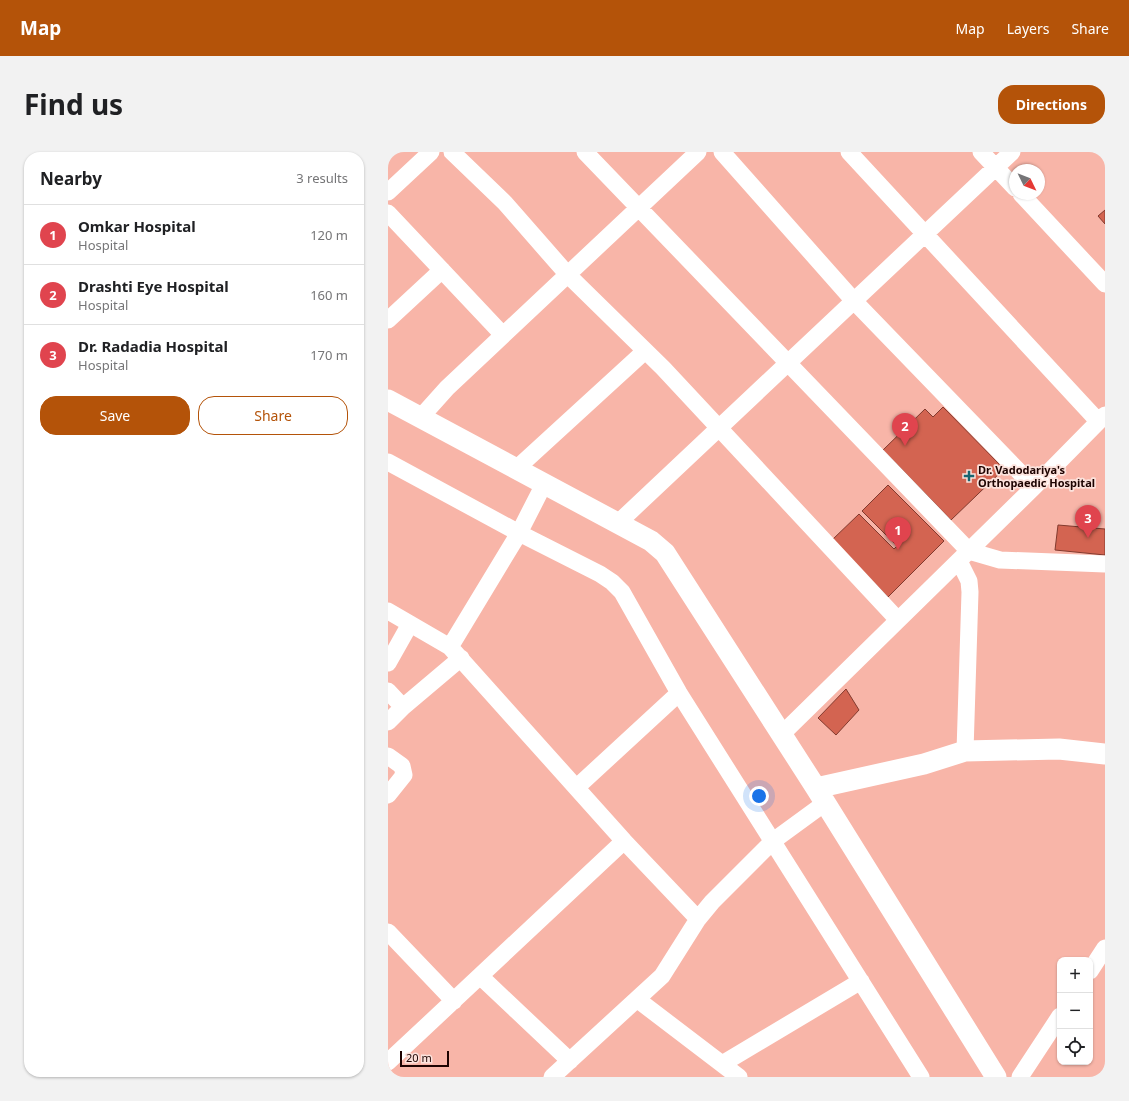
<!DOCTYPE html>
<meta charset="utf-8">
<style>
:root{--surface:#fff;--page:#f2f2f2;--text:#202124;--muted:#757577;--line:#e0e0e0;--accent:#b45309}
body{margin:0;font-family:"Noto Sans",sans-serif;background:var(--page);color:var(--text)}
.controls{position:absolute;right:12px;bottom:12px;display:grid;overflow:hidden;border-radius:8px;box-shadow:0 1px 3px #0004}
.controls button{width:36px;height:36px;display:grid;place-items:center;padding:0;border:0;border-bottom:1px solid var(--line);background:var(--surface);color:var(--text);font:20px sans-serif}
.compass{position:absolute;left:621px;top:12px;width:36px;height:36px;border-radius:50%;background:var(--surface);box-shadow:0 1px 3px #0004;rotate:133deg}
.scale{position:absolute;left:12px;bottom:10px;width:49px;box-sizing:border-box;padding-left:4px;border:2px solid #1d0301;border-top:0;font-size:11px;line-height:14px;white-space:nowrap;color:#1d0301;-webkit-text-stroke:3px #fce2dc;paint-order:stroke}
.you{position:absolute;left:371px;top:644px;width:14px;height:14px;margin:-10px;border:3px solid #fff;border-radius:50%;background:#1a73e8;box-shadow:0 0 0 6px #1a73e833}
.badge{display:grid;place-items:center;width:26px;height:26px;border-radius:50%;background:var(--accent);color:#fff;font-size:13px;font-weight:700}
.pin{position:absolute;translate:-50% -33px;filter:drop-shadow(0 1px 2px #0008)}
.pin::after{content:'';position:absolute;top:21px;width:14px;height:12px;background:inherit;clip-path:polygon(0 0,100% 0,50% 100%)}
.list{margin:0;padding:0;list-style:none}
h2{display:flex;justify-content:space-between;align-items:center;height:52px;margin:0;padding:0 16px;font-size:17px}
h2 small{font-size:13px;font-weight:400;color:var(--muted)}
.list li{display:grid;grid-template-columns:26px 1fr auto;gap:12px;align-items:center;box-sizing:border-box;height:60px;padding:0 16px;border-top:1px solid var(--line)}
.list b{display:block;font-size:15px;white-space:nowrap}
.list p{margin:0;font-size:13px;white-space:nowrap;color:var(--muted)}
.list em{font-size:13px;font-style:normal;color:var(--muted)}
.actions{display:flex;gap:8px;padding:12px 16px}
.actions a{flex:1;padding:9px 0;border:1px solid var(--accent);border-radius:16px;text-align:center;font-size:14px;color:var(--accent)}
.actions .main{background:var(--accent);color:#fff}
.icon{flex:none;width:22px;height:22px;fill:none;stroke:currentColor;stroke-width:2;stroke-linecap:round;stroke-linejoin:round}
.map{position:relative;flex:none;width:717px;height:925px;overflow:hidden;border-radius:16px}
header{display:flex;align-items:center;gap:24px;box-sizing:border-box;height:56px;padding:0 20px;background:var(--accent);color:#fff}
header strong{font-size:19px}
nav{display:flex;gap:22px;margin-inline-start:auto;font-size:14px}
.intro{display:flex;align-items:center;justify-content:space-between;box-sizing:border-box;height:96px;padding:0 24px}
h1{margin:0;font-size:28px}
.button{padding:10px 18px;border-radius:16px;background:var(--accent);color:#fff;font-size:14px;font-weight:700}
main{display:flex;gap:24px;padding:0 24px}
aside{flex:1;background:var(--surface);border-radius:16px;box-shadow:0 1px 3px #0004}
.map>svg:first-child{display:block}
.building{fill:#d36451;stroke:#823a2e}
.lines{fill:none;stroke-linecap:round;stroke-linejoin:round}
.minor{stroke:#fff;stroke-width:17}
.tertiary{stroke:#fff;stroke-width:21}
.poi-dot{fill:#1b6571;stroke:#fce2dc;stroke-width:1.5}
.labels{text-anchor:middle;stroke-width:3.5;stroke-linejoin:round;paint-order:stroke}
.poi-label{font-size:11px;font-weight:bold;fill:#1d0301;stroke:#fce2dc;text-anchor:start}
</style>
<header>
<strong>Map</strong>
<nav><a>Map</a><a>Layers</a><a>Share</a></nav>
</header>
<div class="intro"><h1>Find us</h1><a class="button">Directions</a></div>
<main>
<aside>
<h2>Nearby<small>3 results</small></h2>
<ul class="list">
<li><span class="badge" style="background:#e0444e">1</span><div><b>Omkar Hospital</b><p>Hospital</p></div><em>120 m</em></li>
<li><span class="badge" style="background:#e0444e">2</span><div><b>Drashti Eye Hospital</b><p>Hospital</p></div><em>160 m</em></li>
<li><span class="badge" style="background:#e0444e">3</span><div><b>Dr. Radadia Hospital</b><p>Hospital</p></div><em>170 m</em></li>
</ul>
<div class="actions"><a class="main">Save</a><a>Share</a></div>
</aside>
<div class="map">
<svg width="717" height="925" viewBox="0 0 717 925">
<rect width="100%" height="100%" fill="#f8b5a8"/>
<path class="building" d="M717 58V72L710 64Z
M555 255 616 317 563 368 495 298 537 257 545 265Z
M500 333 556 389 500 445 444 388 471 362 506 397 509 394 474 359Z
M670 373 717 377V403L667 398Z
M458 537 471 558 448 583 430 566Z"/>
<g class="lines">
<path class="minor" d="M64 0 117 51 180 123 275 216 510 468
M197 0 581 399 612 408 717 412
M334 0 466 149 646 335
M461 0 710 269
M593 0 627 36
M0 40 43 0
M633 42 717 132
M0 61 115 183
M0 168 54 118
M33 265 59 236 310 0
M0 310 131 381 212 422 224 430 234 440 291 541 533 925
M128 317 257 199
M230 371 624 0
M571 409 581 429 582 440 577 599
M0 459 62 495 131 381 156 332
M62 495 236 689 310 767 274 824 164 925
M0 511 22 472
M0 539 15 555
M0 570 15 555 73 506
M393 583 646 335 717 263
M0 604 14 614 16 623 0 643
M189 635 291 541
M310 767 324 750 385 689 437 651
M0 780 66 849
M702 819 717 796
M92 824 182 909
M250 848 351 925
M0 910 236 689
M334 912 473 829
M632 925 672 864"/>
<path class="tertiary" d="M0 248 263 389 277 401 428 636 608 925
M428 636 536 612 577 599 671 597 717 602"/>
</g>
<path class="poi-dot" d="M579 318h4v4h4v4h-4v4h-4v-4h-4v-4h4z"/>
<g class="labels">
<g class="poi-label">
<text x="590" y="322">Dr. Vadodariya's<tspan x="590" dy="13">Orthopaedic Hospital</tspan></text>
</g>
</g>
</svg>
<div class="controls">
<button>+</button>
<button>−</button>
<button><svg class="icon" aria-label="locate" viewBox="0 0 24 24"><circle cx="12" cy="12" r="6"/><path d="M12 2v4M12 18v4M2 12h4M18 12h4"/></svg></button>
</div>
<svg class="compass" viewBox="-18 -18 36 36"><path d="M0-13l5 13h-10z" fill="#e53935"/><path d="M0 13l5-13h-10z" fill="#757577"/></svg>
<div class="scale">20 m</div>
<div class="you"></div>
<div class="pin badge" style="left:510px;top:398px;background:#e0444e">1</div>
<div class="pin badge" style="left:517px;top:294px;background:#e0444e">2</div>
<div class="pin badge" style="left:700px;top:386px;background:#e0444e">3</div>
</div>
</main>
